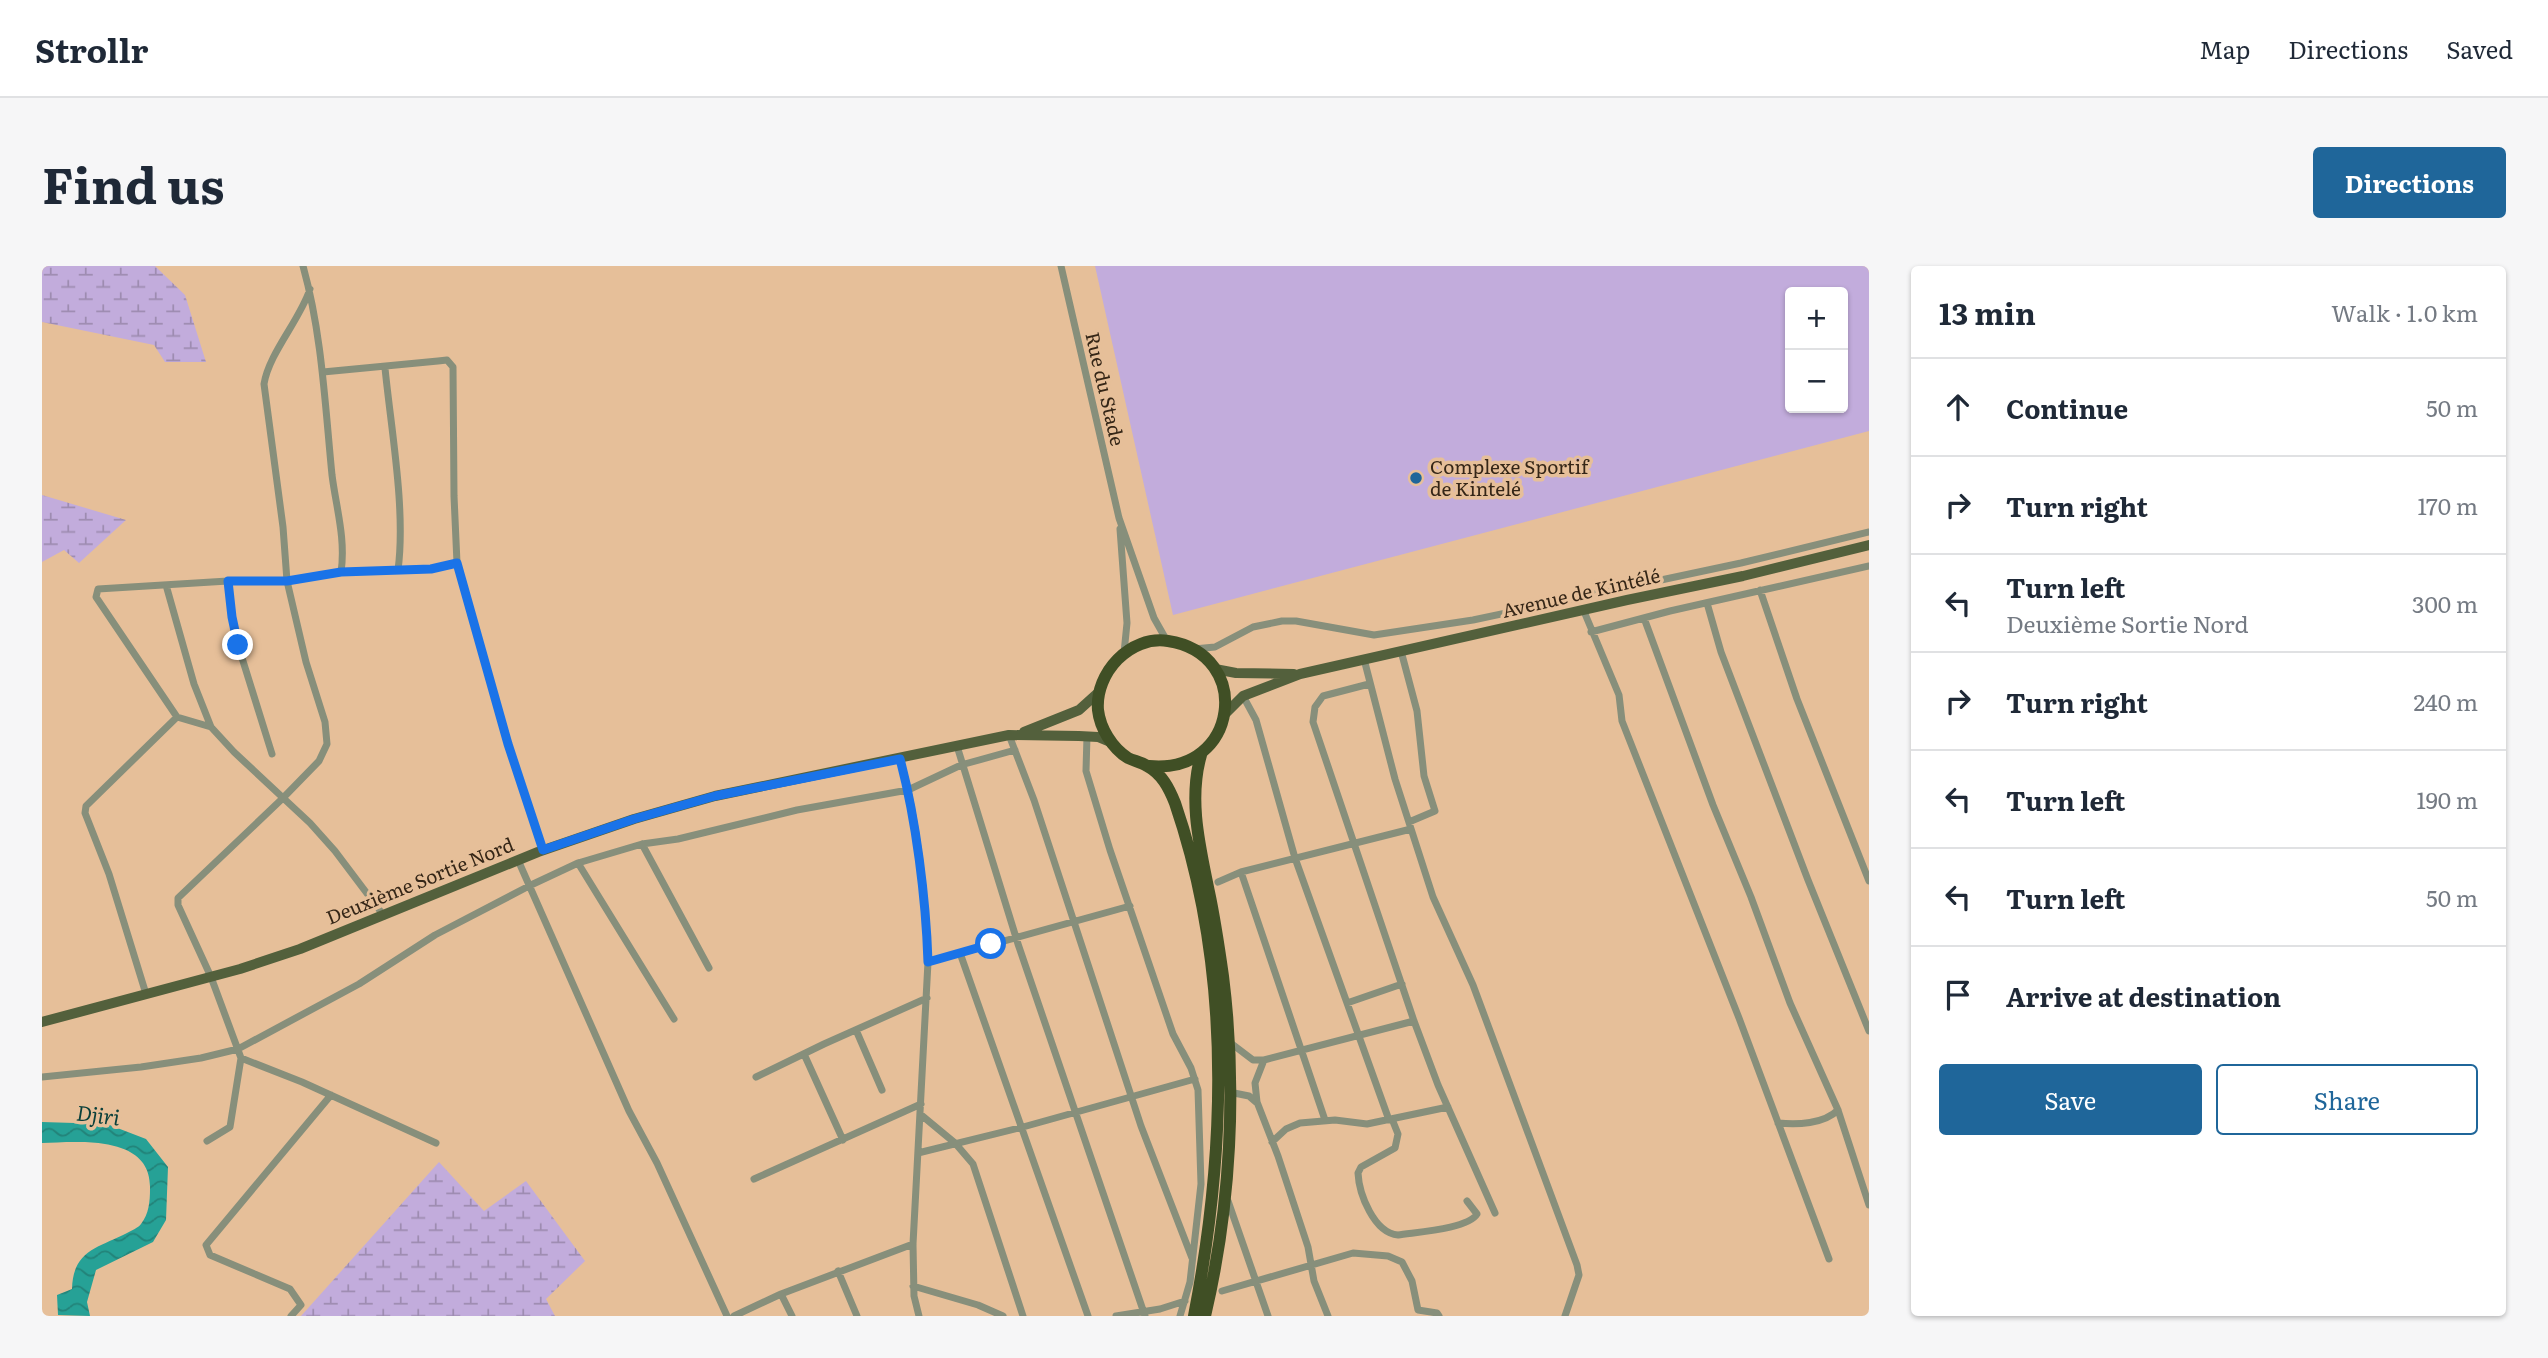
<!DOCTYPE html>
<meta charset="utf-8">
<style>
:root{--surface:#fff;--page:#f6f6f7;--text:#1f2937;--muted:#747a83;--line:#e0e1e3;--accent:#1f669a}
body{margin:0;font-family:Literata,serif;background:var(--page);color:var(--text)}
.controls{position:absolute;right:21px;top:21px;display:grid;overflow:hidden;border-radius:7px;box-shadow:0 2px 5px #0004}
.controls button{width:63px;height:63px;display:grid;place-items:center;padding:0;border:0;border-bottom:2px solid var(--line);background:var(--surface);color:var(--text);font:35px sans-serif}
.stop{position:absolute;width:21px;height:21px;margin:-16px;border:5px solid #1a73e8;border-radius:50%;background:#fff}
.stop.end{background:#1a73e8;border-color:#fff;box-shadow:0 2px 7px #0008}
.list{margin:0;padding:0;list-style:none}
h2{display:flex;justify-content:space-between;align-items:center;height:91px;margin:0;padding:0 28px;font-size:30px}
h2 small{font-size:23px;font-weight:400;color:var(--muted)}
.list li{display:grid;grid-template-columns:46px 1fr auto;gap:21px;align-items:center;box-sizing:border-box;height:98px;padding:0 28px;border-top:2px solid var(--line)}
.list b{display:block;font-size:26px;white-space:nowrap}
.list p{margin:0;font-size:23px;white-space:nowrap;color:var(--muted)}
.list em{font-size:23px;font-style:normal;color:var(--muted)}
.actions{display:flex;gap:14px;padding:21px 28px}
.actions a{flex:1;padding:16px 0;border:2px solid var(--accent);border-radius:7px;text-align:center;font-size:24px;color:var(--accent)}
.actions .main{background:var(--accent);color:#fff}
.icon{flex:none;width:38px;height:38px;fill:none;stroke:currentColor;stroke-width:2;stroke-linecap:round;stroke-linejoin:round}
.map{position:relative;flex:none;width:1827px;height:1050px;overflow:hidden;border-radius:7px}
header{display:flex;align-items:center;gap:42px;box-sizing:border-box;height:98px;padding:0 35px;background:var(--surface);border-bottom:2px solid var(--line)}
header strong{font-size:33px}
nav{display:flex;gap:38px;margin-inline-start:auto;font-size:24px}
.intro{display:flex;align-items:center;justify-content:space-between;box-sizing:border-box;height:168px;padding:0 42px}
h1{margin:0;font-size:49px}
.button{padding:18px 32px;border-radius:7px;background:var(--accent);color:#fff;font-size:24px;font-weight:700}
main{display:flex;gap:42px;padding:0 42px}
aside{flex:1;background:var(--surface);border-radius:7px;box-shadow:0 2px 5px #0004}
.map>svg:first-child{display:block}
.wetland{fill:url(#wetland-marsh)}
.garden{fill:#c2acdc;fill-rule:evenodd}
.water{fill:url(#water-waves)}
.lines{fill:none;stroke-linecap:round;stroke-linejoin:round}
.street{stroke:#878f7b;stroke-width:7}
.primary{stroke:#53603c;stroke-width:10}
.highway{stroke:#404f25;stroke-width:12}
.route{stroke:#1a73e8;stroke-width:9}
.poi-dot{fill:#1f669a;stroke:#e6bf99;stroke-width:2.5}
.labels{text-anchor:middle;stroke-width:7;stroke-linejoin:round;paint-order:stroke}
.street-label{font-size:19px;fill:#352617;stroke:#e6bf99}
.poi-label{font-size:19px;fill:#352617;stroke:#e6bf99;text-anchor:start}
.water-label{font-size:21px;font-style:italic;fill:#0b403b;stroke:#e6bf99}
</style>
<header>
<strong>Strollr</strong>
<nav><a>Map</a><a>Directions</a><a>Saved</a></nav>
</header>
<div class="intro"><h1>Find us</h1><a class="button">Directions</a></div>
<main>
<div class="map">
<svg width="1827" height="1050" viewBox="0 0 1827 1050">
<defs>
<pattern id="wetland-marsh" width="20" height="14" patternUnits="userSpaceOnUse" patternTransform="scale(1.75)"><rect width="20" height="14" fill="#c2acdc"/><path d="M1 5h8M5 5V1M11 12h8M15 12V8" fill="none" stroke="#9e8cb1"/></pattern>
<pattern id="water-waves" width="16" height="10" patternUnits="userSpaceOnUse" patternTransform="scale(1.75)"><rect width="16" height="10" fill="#26a196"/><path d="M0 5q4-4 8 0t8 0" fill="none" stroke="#228379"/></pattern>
</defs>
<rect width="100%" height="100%" fill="#e6bf99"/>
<path class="wetland" d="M0 0H113L143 29 164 96H123L112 79 0 56Z
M0 229 84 254 37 297 22 284 0 296Z
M397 896 442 945 484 915 543 995 504 1033 513 1050H259Z"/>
<path class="garden" d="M1053 0H1827V165L1131 349ZM1748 26H1801V142H1748Z"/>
<path class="water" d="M0 856 65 858 104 873 126 901 124 954 111 976 54 1004 45 1036 48 1050 16 1049 15 1029 30 1023C31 984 56 982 85 967 90 964 96 962 99 958 107 948 108 935 108 923 110 868 36 876 0 877Z"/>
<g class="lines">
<path class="street" d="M261 0C280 68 283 139 290 209 294 241 304 273 299 306
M1019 0 1077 252 1112 352 1125 375
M343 102C349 163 364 244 356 304
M281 106 396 95 405 94 411 101 412 230 415 297 466 478 501 584
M1078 263 1085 357 1082 387
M186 315 190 351 196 379 230 488
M124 319 152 418 169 461 192 486 268 557 293 585 342 650
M1718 324 1755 433 1827 615
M1665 337 1679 386 1766 614 1827 765
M1541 343 1577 429 1580 455 1697 752 1787 993
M1602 352 1671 539 1709 631 1748 737 1796 844 1827 939
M1549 366 1628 345 1827 300
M1152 383 1173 381 1211 361 1240 355H1254L1332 369 1431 354 1699 297 1827 266
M1359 385 1375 445 1382 510 1393 545 1367 556
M1322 393 1353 513 1391 631 1431 719 1535 999 1537 1009 1523 1050
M1327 418 1281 430 1273 441 1271 456 1372 755 1396 819 1453 947
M1201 430 1214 454 1253 592 1347 854
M135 451 54 331 56 323 186 315H245L299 306 389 303 415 297
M967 469 992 534 1099 860 1150 992
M1045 470 1044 505 1068 584 1131 768 1149 802 1156 824 1159 918 1148 1016 1138 1050
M915 480 976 678 1103 1050
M858 493C875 553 884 633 886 696L871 978 872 1030 877 1050
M600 578 667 702
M476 594 587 845 615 897 685 1050
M536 597 632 753
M1199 606 1283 854
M1176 616 1199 606 1369 563
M918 687 1046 1050
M886 696 1088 640
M104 728 67 608 43 547 44 540 135 451 169 461
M1305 737 1360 718
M814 764 840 824
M1186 775 1211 794H1222L1372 755
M762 788 801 874
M199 792 260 816 394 877
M1222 794 1213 817 1215 836 1236 890 1266 981 1272 1015 1286 1050
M0 811 99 801 159 792 196 783 317 718 393 669 489 619 536 597 600 578 636 573 755 544 866 524 919 499 973 484
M714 811 782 778 885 732
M1187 826 1207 830 1214 836
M878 848 913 877 931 898 981 1050
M1350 853 1356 868 1353 882 1319 901 1316 907C1317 928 1332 967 1356 969 1374 966 1426 963 1435 948L1425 935
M1736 857C1755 859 1782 858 1796 844
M165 875 188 861 199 792 169 711 136 639V632L241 532 277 495 285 478 283 456 264 396 245 315 241 261 222 118C227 87 258 54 268 23
M1230 876 1244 863 1258 857 1293 854 1325 858 1406 841
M876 887 981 861 1153 813
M712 913 879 838
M1186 935 1226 1050
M796 1005 815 1050
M871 1020 936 1039 961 1050
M1180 1025 1311 987 1346 990 1360 996 1370 1015 1376 1044 1395 1047 1397 1050
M739 1028 750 1050
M249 1050 259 1039 248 1023 168 989 164 979 289 829
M692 1050 739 1028 871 978
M1074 1050 1118 1043 1143 1035"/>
<path class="primary" d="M1173 403 1194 407 1252 408
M1183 448 1201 430 1258 408 1585 334 1701 310 1827 279
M982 466 1037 444 1057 426
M0 756 198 703 258 683 496 586 592 553 673 530 967 469 1037 470 1056 471 1068 476"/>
<path class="highway" d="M1159 489C1146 534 1158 581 1167 626 1173 654 1177 682 1181 710 1195 822 1189 940 1163 1050
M1107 500C1197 509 1212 388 1126 375 1088 369 1053 407 1056 444 1058 462 1070 482 1086 492 1092 495 1099 496 1105 500 1120 508 1127 522 1133 537 1190 704 1185 880 1152 1050"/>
</g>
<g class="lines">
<path class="route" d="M196 379 190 351 186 315H245L299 306 389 303 415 297 466 478 501 584 592 553 673 530 858 493C874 553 884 633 886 696L949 678"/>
</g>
<circle class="poi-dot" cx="1374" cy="212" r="7"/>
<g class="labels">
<g class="street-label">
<text transform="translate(1063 123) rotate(77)" y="7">Rue du Stade</text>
<text transform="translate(1539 327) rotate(-13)" y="7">Avenue de Kintélé</text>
<text transform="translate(378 615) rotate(-22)" y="7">Deuxième Sortie Nord</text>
</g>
<g class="poi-label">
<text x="1388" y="208">Complexe Sportif<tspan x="1388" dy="22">de Kintelé</tspan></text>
</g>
<g class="water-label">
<text transform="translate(56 850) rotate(7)" y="7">Djiri</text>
</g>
</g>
</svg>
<div class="controls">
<button>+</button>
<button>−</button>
</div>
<div class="stop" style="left:949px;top:678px"></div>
<div class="stop end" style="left:196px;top:379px"></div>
</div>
<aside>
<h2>13 min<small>Walk · 1.0 km</small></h2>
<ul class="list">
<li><svg class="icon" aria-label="ahead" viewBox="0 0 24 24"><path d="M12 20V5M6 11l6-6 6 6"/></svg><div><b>Continue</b></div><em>50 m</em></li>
<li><svg class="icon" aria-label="right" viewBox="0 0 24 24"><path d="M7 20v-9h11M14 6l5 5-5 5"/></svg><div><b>Turn right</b></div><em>170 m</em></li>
<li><svg class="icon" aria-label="left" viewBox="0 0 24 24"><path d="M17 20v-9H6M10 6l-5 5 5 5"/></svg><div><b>Turn left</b><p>Deuxième Sortie Nord</p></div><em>300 m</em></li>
<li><svg class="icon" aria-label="right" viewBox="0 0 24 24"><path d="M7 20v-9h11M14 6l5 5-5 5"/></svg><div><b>Turn right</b></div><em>240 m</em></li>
<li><svg class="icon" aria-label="left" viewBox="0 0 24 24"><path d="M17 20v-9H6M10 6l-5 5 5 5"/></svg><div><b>Turn left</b></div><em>190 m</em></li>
<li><svg class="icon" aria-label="left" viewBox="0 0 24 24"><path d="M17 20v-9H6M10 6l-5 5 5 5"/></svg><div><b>Turn left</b></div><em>50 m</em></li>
<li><svg class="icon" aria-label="arrive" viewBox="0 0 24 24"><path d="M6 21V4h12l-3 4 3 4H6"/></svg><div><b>Arrive at destination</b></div></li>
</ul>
<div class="actions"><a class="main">Save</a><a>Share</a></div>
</aside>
</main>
